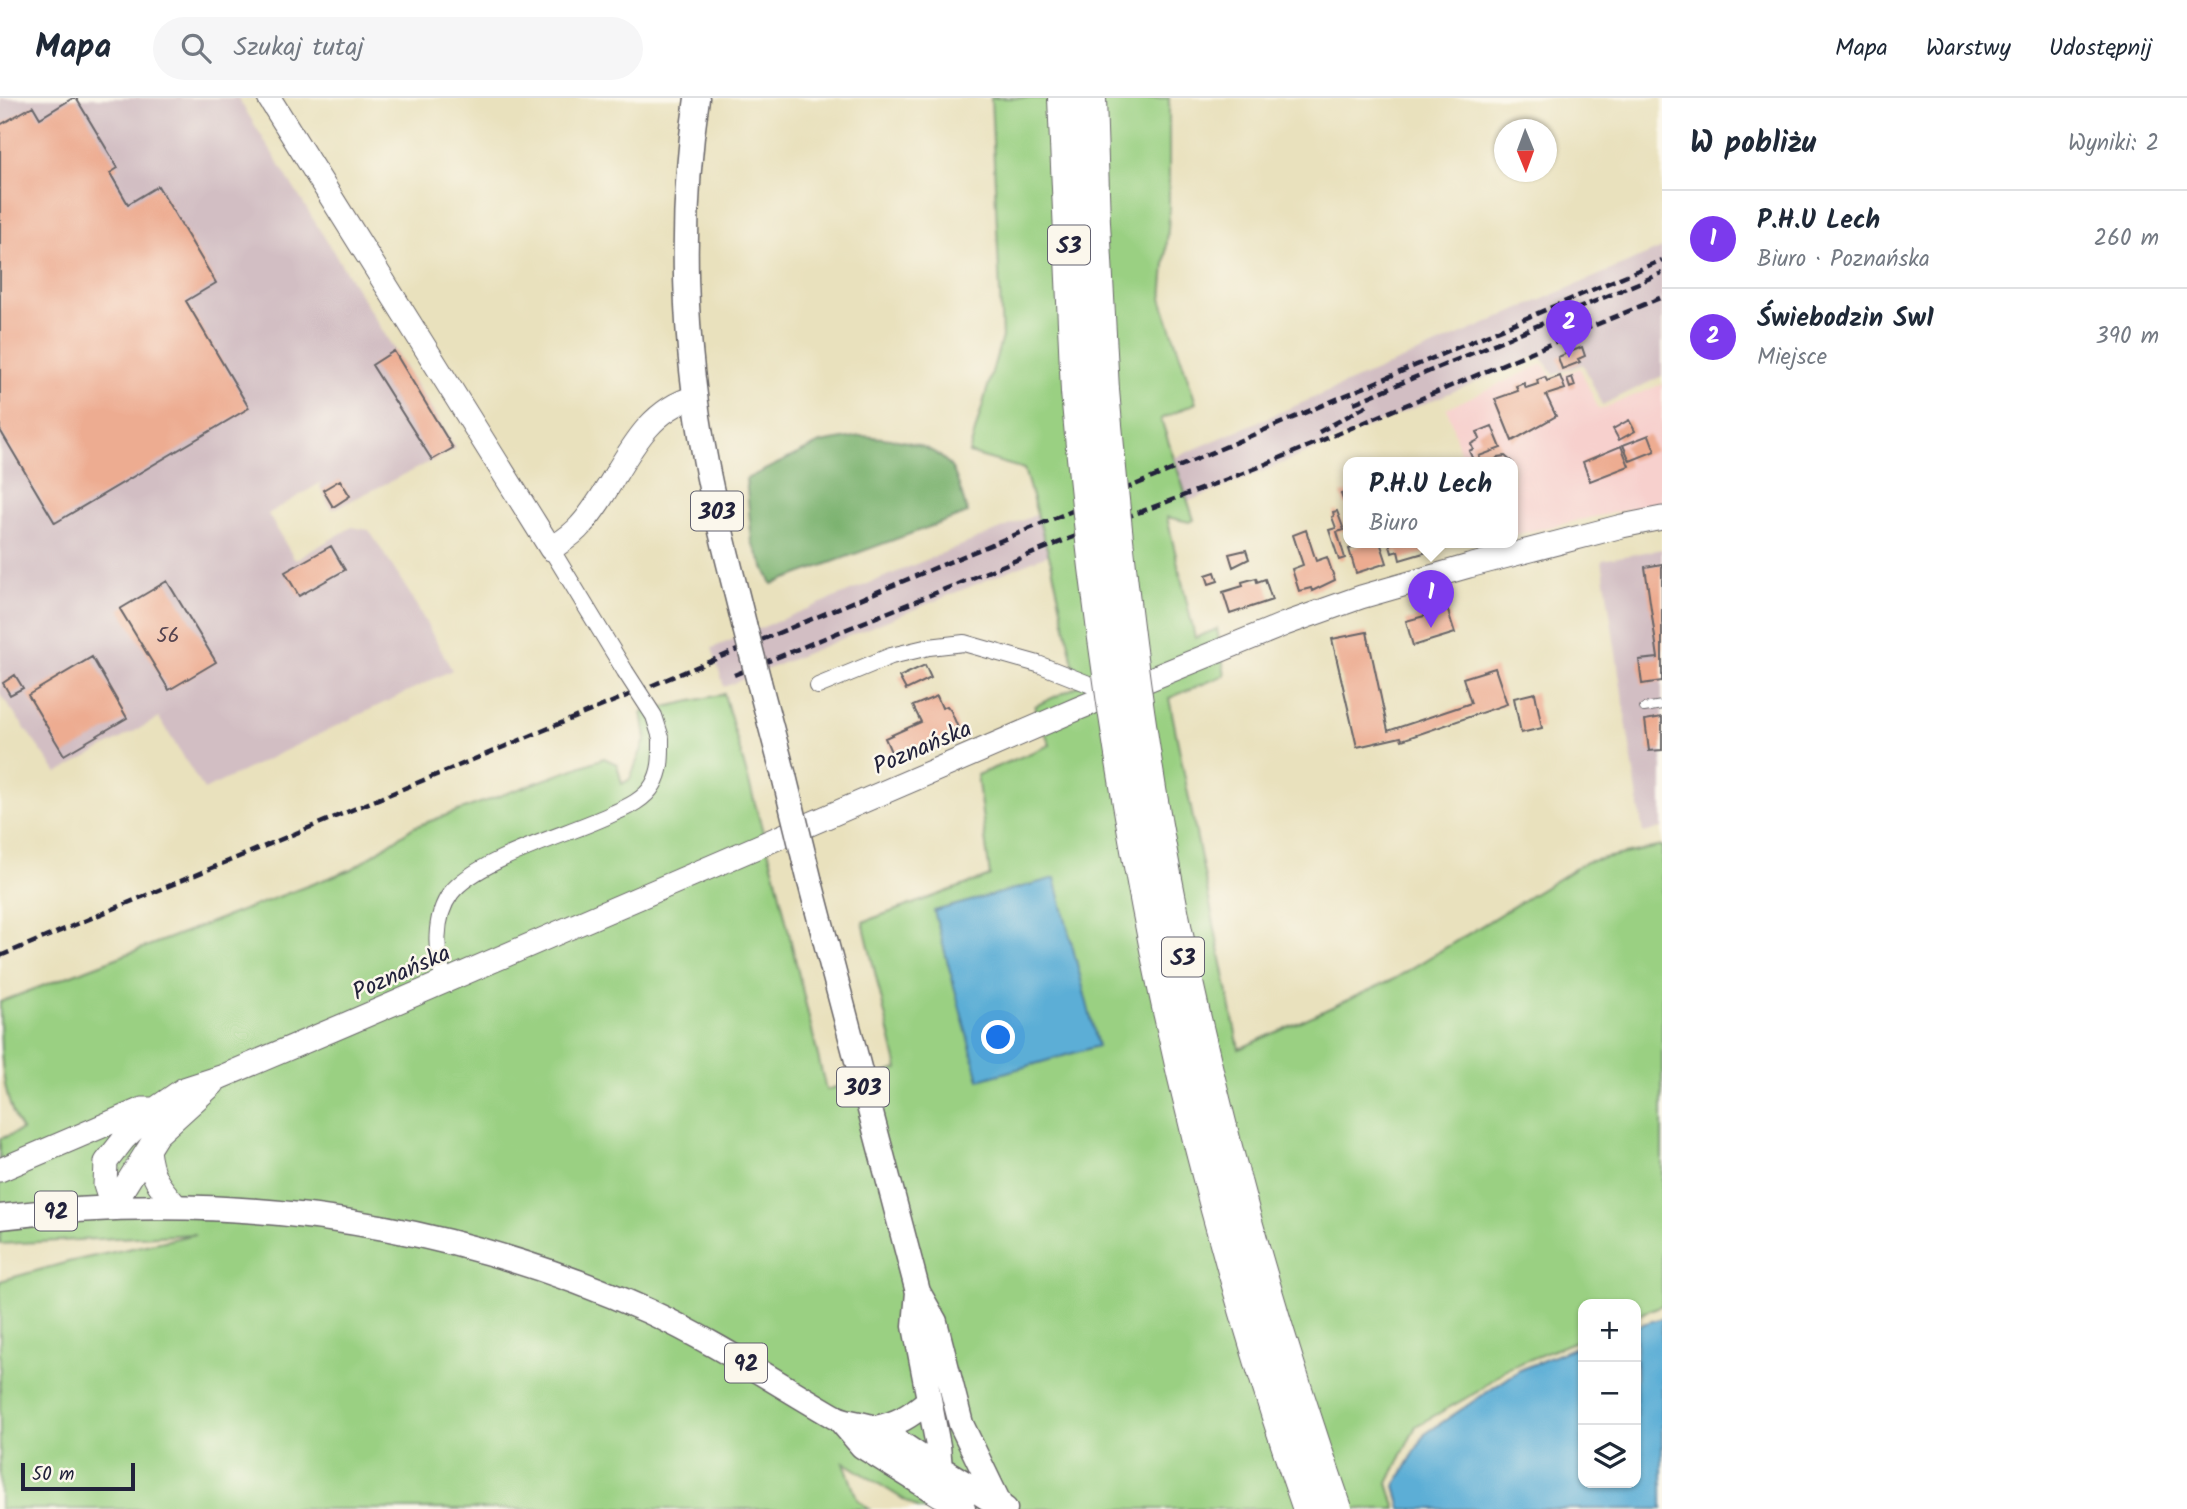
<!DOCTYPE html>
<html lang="pl">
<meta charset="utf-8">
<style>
:root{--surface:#fff;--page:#f6f6f7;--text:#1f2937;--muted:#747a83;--line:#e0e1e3;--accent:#7c3aed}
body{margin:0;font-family:Kalam,sans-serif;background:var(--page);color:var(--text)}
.controls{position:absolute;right:21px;bottom:21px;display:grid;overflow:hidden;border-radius:14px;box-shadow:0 2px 5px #0004}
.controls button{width:63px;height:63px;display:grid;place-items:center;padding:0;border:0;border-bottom:2px solid var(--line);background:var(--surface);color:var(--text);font:35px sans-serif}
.compass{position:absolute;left:1494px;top:21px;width:63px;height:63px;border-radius:50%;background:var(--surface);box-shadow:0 2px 5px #0004;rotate:179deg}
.scale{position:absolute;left:21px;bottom:18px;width:114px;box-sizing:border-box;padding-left:7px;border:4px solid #22223b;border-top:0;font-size:19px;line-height:24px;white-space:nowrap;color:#22223b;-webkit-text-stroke:5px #fbf7ec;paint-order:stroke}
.you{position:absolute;left:999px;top:940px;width:24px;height:24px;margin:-18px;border:5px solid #fff;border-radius:50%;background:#1a73e8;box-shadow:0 0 0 10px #1a73e833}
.badge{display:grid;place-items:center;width:46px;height:46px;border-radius:50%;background:var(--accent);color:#fff;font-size:23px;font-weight:700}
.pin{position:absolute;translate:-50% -58px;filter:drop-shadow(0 2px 4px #0008)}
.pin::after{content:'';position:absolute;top:37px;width:24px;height:21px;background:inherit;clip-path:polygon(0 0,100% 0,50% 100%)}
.popup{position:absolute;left:1343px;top:359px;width:175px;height:91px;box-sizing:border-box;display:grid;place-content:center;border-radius:14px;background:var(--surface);filter:drop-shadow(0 2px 5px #0005);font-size:23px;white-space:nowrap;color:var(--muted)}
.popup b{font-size:26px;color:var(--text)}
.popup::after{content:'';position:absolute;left:50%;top:100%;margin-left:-14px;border:14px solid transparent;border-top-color:var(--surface)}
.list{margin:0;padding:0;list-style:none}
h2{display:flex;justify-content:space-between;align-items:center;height:91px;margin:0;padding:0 28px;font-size:30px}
h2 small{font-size:23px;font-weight:400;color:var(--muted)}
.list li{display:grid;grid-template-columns:46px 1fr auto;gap:21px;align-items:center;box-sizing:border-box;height:98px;padding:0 28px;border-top:2px solid var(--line)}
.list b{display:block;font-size:26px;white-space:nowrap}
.list p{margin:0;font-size:23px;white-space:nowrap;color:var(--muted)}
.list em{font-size:23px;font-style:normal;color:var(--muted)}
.icon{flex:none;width:38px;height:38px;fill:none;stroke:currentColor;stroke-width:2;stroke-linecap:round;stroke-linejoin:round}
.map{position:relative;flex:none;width:1662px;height:1411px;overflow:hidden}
header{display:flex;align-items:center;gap:42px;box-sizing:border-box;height:98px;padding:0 35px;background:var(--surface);border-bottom:2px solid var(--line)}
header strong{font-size:33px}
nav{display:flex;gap:38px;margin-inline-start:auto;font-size:24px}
.search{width:490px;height:63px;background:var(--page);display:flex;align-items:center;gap:18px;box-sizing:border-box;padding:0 24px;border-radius:38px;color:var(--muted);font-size:26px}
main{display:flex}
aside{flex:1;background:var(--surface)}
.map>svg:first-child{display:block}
.built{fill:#f7d0cd}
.industrial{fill:#d2bec3}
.green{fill:#9ad082;stroke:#5e795e;stroke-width:2}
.forest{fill:#7bb270;stroke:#4e6a56;stroke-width:2}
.water{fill:#5baed6;stroke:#3e6888;stroke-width:2}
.building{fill:#edac91}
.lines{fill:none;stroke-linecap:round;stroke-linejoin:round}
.lane-casing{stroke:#686568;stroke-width:10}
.street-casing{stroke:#686568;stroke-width:18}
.secondary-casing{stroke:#686568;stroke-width:25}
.primary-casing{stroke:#686568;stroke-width:27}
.highway-casing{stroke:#686568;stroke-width:32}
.lane{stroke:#fff;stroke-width:8}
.street{stroke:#fff;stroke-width:16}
.secondary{stroke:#fff;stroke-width:23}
.primary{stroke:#fff;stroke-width:24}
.highway{stroke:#fff;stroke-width:30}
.rail{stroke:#22223b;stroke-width:4.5;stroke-dasharray:10 5;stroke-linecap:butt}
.street-bridge-casing{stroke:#686568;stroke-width:18;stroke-linecap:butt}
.primary-bridge-casing{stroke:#686568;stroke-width:27;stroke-linecap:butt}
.highway-bridge-casing{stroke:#686568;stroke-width:32;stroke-linecap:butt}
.street-bridge{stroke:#fff;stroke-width:16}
.primary-bridge{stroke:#fff;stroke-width:24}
.highway-bridge{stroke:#fff;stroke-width:30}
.labels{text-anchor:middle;stroke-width:5;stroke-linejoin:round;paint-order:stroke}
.number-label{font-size:21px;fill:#554450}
.shield{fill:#fbf7ec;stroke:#636270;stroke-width:2}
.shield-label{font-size:23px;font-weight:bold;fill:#22223b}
.street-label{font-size:24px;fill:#22223b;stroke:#fbf7ec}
</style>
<header>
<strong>Mapa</strong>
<div class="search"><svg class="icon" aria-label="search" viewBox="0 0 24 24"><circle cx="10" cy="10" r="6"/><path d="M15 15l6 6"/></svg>Szukaj tutaj</div>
<nav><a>Mapa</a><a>Warstwy</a><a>Udostępnij</a></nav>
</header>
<main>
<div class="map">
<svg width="1662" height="1411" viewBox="0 0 1662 1411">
<rect width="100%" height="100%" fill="#fbf7ec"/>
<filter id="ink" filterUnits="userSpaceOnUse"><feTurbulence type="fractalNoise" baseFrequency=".0143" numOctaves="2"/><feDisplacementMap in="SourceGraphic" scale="14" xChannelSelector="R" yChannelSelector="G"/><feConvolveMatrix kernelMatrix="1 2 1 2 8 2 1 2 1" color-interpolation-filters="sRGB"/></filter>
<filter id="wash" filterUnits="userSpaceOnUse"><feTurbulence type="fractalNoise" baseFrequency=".00686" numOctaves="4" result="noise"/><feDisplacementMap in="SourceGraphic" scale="28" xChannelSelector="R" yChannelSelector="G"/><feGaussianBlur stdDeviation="1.57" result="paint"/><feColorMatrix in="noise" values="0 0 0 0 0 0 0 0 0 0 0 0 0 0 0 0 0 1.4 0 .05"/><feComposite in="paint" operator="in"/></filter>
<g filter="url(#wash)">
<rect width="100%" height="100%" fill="#e9e1bd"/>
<path class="built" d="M1543 266 1553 281 1580 270 1599 312 1662 286V404L1513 437V364H1463L1447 310Z"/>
<path class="industrial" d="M0 0H238L456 351 332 412 320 389 322 384 268 416 295 462 352 429 369 432 410 496 452 572 204 692 159 620 57 675 0 596Z
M1662 150V278L1602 307 1583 266 1554 277 1540 257 1223 390 1062 451 724 589 712 550 1169 362Z
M1662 451V730L1643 735 1602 462Z"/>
<path class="green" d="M991 0H1169V118L1162 203 1196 305 1161 321 1194 422 1189 424 1167 419 1195 540 1217 531 1225 577 1169 600 1239 951 1394 881 1586 764 1662 748V1207L1636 1218V1206H1583V1240L1506 1271 1477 1294 1416 1328 1388 1385 1396 1411H919L844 1364 857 1401 869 1411H0V1183L68 1164 196 1136 0 1146V1041L22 1032C0 1001 0 945 0 904L352 771 414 729 604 660 617 666 622 686 630 681 646 640 642 614 724 596 776 780 826 992 898 971 863 824 990 778 977 677 1050 647 1035 608 1078 588 1052 468 1024 371 969 355 1002 239Z"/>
<path class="forest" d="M860 338C890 340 931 343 951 369 958 379 963 403 968 415L772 486 752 444 746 381 820 345Z"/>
<path class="water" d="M1055 780 1098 948 979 982 934 813Z
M1662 1220V1411H1401L1395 1388 1425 1336 1520 1272 1583 1246V1385H1636V1228Z"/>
<g id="blocks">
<path class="building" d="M73 0H76L118 70 110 75 128 106 158 88 216 185 186 203 249 310 55 425 0 332V27L33 8 40 20Z
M1582 249 1585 258 1578 261 1580 264 1562 271 1558 259Z
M394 253 453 350 432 362 372 267Z
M1560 278 1565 291 1546 297 1556 318 1512 343 1495 301 1518 293 1516 288 1524 285 1526 290 1538 286 1537 282 1545 279 1547 283Z
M1572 279 1575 288 1570 290 1567 281Z
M1629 322 1635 333 1619 342 1613 331Z
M1492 328 1501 350 1479 358 1481 363 1474 364 1469 353 1473 351 1471 346 1480 341 1477 334Z
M1649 337 1655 353 1630 363 1623 347Z
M1621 348 1629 368 1590 383 1583 364Z
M1505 358 1512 364H1493L1498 359Z
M340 382 350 398 333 409 323 392Z
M1349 394V406L1345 407 1341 396Z
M1337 413 1344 432 1337 434 1345 460 1339 462 1329 432 1336 430 1332 419 1334 418 1333 414Z
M1306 432 1316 463 1327 459 1335 482 1312 493 1311 490 1299 493 1292 471 1303 467 1293 437Z
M1371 444H1380L1387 465 1356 475 1349 451Z
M1389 444H1424L1427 454 1400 462 1398 453 1392 455Z
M331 448 345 472 299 498 285 474Z
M1246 452 1249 461 1233 469 1229 456Z
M1662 466V583L1642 586 1639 562 1658 560 1645 469Z
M1215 474 1218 483 1209 486 1206 477Z
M1256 480 1257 484 1265 481 1272 502 1230 516 1223 494 1243 488 1242 484Z
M167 483 216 564 169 592 120 511Z
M1435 509 1436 513 1447 510 1455 535 1413 548 1406 523 1428 517 1427 512Z
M1367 534 1388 633 1471 605 1463 580 1495 570 1507 606 1402 642 1401 639 1357 649 1332 541Z
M92 559 127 620 64 657 28 597Z
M925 567 931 580 906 592 899 579Z
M15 577 23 590 10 597 3 585Z
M1535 595 1542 630 1521 635 1514 600Z
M937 598 942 610 947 608 951 613 959 632 958 636 933 647 932 644 894 661 885 640 921 624 913 608Z
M1662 619V652L1649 653 1645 622Z"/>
</g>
</g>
<g filter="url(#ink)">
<use href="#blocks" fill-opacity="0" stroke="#686568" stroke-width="2"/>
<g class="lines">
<defs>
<path id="lane" d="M1644 610 1662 607"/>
<path id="street" d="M551 451 625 573
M818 588 891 558 929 549 964 545 1038 566 1114 596
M445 883C435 858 433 819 451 795 478 760 572 736 614 715 628 709 645 701 653 687 662 672 661 657 661 640"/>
<path id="secondary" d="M269 0 551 451C561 444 573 437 581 427 620 384 634 316 695 299
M148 1052C151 1080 159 1088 177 1109
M0 1072 142 1011H155
M112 1109 105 1087 106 1064 124 1041 155 1011 184 991 221 979 344 927 1077 611 1285 526 1361 499 1469 468 1622 428 1662 420
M112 1109 157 1037 213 986"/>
<path id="primary" d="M697 0C679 120 683 247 706 365 716 419 731 472 744 526
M759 584 784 678
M810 784 918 1194 935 1224 961 1326 1001 1409
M0 1119C224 1092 441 1120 648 1213 713 1243 773 1283 835 1319 848 1326 864 1325 877 1331 891 1338 904 1348 918 1357 947 1374 976 1392 1005 1411
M918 1194 915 1228 938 1348 940 1370
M839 1321 862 1348 963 1411
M875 1330C898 1326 910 1318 928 1303"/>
<path id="highway" d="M1063 0 1076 294
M1091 0 1095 125 1104 292"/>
</defs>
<use href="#lane" class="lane-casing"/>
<use href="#street" class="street-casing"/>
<use href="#secondary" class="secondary-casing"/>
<use href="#primary" class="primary-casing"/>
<use href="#highway" class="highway-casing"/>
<use href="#lane" class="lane"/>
<use href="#street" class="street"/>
<use href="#secondary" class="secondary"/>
<use href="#primary" class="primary"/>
<use href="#highway" class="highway"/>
<path class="rail" d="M1354 305 1662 175
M1319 334 1368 307
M734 577 1063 443 1254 371 1662 199
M0 858 1171 372 1662 162"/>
<defs>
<path id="street-bridge" d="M625 573 654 618 661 640"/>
<path id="primary-bridge" d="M744 526 759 584
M784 678 810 784"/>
<path id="highway-bridge" d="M1104 292C1116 437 1132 583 1157 727 1198 960 1259 1188 1337 1411
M1076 294C1109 678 1181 1047 1308 1411"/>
</defs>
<use href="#street-bridge" class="street-bridge-casing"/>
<use href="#primary-bridge" class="primary-bridge-casing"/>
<use href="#highway-bridge" class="highway-bridge-casing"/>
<use href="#street-bridge" class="street-bridge"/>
<use href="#primary-bridge" class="primary-bridge"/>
<use href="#highway-bridge" class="highway-bridge"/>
</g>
</g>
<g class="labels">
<g class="number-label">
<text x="168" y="544">56</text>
</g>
<g class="shield">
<rect x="1048" y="127.5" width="42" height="39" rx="5"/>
<rect x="691" y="393.5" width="52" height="39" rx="5"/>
<rect x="1162" y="839.5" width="42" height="39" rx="5"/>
<rect x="837" y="969.5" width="52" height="39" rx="5"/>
<rect x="35" y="1093.5" width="42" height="39" rx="5"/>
<rect x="725" y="1245.5" width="42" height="39" rx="5"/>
</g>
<g class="shield-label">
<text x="1069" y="155">S3</text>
<text x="717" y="421">303</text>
<text x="1183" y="867">S3</text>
<text x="863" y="997">303</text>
<text x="56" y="1121">92</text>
<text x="746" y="1273">92</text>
</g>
<g class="street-label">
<text transform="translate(922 649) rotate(-23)" y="8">Poznańska</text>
<text transform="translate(401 874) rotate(-24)" y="8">Poznańska</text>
</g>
</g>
</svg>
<div class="controls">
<button>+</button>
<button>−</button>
<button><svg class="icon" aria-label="layers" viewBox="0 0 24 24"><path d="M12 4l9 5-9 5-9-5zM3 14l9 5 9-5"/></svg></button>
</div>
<svg class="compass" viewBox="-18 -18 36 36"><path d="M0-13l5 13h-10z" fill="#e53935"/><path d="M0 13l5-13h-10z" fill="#747a83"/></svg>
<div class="scale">50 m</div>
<div class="you"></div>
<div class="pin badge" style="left:1431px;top:530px">1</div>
<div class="popup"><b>P.H.U Lech</b>Biuro</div>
<div class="pin badge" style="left:1569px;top:260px">2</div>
</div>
<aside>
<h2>W pobliżu<small>Wyniki: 2</small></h2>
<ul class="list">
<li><span class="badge">1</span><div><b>P.H.U Lech</b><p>Biuro · Poznańska</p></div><em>260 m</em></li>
<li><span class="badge">2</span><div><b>Świebodzin Sw1</b><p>Miejsce</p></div><em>390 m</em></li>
</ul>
</aside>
</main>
